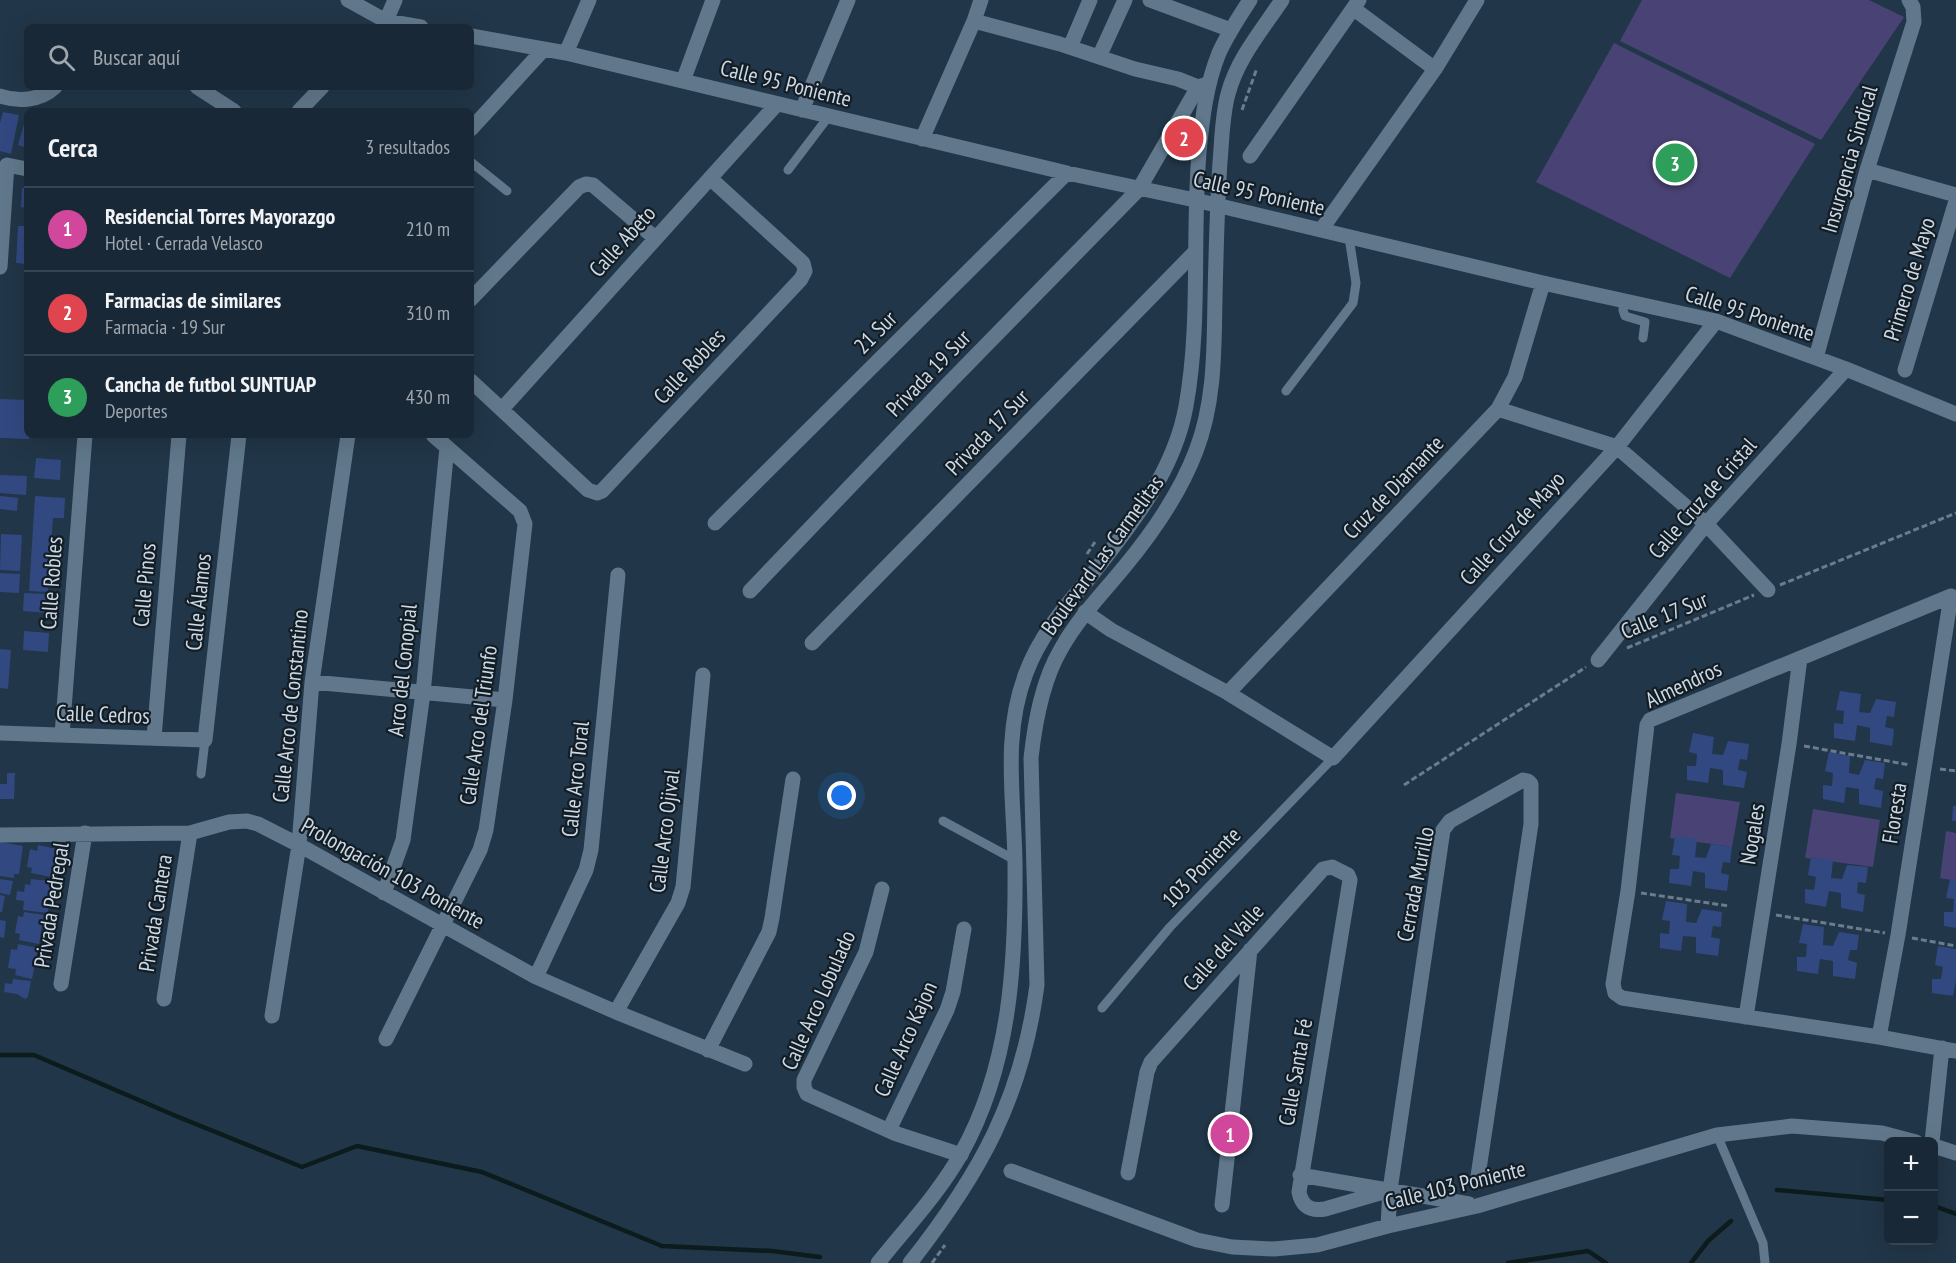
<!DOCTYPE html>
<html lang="es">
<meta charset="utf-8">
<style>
:root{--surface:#192836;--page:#22303e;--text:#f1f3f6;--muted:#9fa6ad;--line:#374451;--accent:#ea580c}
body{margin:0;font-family:"PT Sans Narrow",sans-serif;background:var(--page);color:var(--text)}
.controls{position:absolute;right:18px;bottom:18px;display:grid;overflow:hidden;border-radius:9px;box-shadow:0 6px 24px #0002}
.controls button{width:54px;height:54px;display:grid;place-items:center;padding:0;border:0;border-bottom:2px solid var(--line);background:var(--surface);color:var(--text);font:30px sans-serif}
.you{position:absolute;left:842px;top:796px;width:21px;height:21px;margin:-15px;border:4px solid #fff;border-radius:50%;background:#1a73e8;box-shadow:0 0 0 9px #1a73e833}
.badge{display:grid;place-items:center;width:39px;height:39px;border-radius:50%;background:var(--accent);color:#fff;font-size:20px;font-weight:700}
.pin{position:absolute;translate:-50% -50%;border:3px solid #fff;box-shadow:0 2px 6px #0006}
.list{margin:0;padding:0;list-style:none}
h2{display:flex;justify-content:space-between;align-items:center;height:78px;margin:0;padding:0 24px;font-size:26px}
h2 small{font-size:20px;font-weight:400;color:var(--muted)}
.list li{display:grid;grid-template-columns:39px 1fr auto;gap:18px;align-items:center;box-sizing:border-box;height:84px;padding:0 24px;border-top:2px solid var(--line)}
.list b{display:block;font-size:22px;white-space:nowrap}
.list p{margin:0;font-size:20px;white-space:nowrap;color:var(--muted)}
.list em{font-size:20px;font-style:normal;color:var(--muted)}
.icon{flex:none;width:33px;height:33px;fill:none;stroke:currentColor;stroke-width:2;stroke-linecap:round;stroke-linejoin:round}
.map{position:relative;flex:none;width:1956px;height:1263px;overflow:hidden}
.search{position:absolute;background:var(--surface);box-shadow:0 6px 24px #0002;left:24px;top:24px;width:450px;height:66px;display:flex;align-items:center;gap:15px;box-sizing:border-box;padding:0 21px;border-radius:9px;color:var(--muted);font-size:22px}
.panel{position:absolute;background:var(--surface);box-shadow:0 6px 24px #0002;left:24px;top:108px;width:450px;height:330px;border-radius:9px}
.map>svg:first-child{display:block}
.green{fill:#494274}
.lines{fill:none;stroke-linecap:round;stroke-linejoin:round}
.stream{stroke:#0c1b1b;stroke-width:4.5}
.building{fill:#324881}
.path{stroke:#6b7c8c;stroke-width:3;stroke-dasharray:6 3;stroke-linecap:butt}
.lane{stroke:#61788c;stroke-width:9}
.street{stroke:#61788c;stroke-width:15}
.secondary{stroke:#61788c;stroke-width:15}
.labels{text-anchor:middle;stroke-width:4.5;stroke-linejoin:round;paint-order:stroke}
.street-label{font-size:22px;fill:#ccd8e4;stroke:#131d25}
</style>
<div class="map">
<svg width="1956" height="1263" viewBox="0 0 1956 1263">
<rect width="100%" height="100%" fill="#213648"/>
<path class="green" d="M1642 0H1869L1904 17 1821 140 1620 41Z
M1614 43 1815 144 1730 278 1536 182Z
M1676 793 1740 802 1732 847 1670 838Z
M1813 809 1880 820 1873 867 1805 858Z
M1946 831 1956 833V881L1940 878Z"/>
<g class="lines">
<path class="stream" d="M0 1055H34L176 1116 302 1167 357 1146 482 1172 662 1246 772 1251 820 1257
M1777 1190 1888 1200
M1934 1206 1956 1214
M1508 1263 1588 1251 1606 1263
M1691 1263 1708 1241 1731 1221"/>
</g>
<path class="building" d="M3 112 19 115 11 154 0 151V123Z
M26 117H27V148L18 145Z
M22 188H27V208L21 207Z
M18 226H27V264L16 263Z
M0 399 27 400 29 439 0 438Z
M36 458 61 460 60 480 34 478Z
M0 475 27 476 26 495 0 493Z
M0 496 18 498 17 511 0 509Z
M35 496 65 498 64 518H53L48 592 29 591Z
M1 534 22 535 20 571 0 570Z
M0 573 20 574 19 593 0 592Z
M24 593 46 594 45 601 60 602 59 614 23 611Z
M24 631 49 633 48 652 23 650Z
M0 649 11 650 8 689 0 688Z
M1840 691 1861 694 1859 712 1870 713 1876 699 1896 702 1894 717 1887 716 1885 727 1894 729 1892 746 1870 742V728L1857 725 1855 741 1834 738V723L1843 724 1844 711 1836 710Z
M1693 733 1714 737 1712 754 1723 755 1728 741 1749 744 1747 760 1740 759 1738 770 1747 772 1744 788 1723 785V770L1710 768 1708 783 1687 780V766H1696L1697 754 1689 752Z
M1829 752 1850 756 1849 773 1859 775 1865 760 1885 763 1883 779 1876 778 1874 789 1883 791 1881 808 1859 804V789L1846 787 1844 803 1823 799V785L1832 786 1833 773 1825 771Z
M7 773H15L14 799H0V784H7Z
M1953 806H1956V821H1952Z
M1675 836 1697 839 1695 857 1706 858 1711 844 1732 847 1730 863 1723 862 1721 873 1729 875 1727 891 1705 888V873L1693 871 1691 886 1669 883 1670 869H1679L1680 856 1672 855Z
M0 842 23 846 19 874H14V878L0 876Z
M38 845 57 849 51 877 31 873 32 868 27 867 30 849 37 851Z
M1811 857 1833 860 1831 878 1842 879 1847 865 1868 867 1866 883 1858 882 1857 893 1865 895 1863 912 1841 908V893L1829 891 1826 907 1805 903V889L1814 890 1816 877 1808 875Z
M0 879 13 881 10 895 0 893Z
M31 879 51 881 48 913 23 910 24 901 16 900 17 891 24 892 25 884 30 885Z
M1950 879 1956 880V928L1944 926V912H1953L1954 899 1946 898Z
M0 895 5 896 2 912H0Z
M1666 901 1687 904 1686 922 1696 923 1702 909 1722 912 1721 927 1713 926 1711 937 1720 939 1718 956 1696 953V937L1683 936 1681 951 1660 948V933L1669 934 1670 921 1662 920Z
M24 912 44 915 39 944 19 940 20 934 15 933 18 916 23 917Z
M0 920 6 921 4 938 0 937Z
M1803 924 1824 927 1823 945 1833 946 1839 932 1859 935 1857 950H1850L1848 960 1857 963 1855 979 1833 976V961L1820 959 1818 974 1797 971V957H1806L1807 944 1799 943Z
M18 944 38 948 32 979 15 975 16 969 8 968 11 949 17 950Z
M1938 946 1956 949V981L1953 996 1932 993V979H1941L1943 967 1935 965Z
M13 979 31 981 28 997 25 999 17 994 4 992 5 983 12 984Z"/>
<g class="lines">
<path class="path" d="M1242 110 1257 68
M1087 554 1095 542
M1780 585 1956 513
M1627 648 1754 595
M1804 746 1910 765
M1940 769 1956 771
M1404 785 1586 667
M1641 893 1729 906
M1776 915 1885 933
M1912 938 1956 946
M932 1263 945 1245"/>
<path class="lane" d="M471 162 507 191
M788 170 829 116
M1624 301 1623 310 1625 316 1645 322 1643 338
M1286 391 1353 303 1356 283 1349 237
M201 774 205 740
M943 821 1015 860
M1102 1008 1170 927 1333 758
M1717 1135 1763 1243 1765 1263"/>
<path class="street" d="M348 0 386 21 421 27
M1150 0 1231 30
M1354 9 1435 69
M974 21 1060 44 1135 69 1178 79 1198 87
M381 27 386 21 395 0
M471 36 566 53 1067 173 1195 200 1543 283 1716 321 1846 369 1956 414
M1070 47 1090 0
M566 53 589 0
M1099 57 1125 0
M683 81 713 0
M197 87 234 111
M0 96C18 102 40 101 55 87
M802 110 848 0
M299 111 322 87
M471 129 544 49
M922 139 974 21 981 0
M1250 156 1359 0
M1867 170 1956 195
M1321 230 1435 69 1477 0
M0 267 7 165 27 169
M471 299 579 187 586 184 593 185 655 238
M1816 358 1867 170 1914 22 1913 7 1909 0
M1905 370 1956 201
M471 381 588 490 597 493 602 491 801 279 805 271 803 263 710 178
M502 409 777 104
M1498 409 1617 447 1706 524 1768 590
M715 523 1067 173
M750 591 948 384 1139 189 1198 87 1208 84
M1951 596 1650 720 1647 725 1628 891 1613 984 1615 993 1622 998 1879 1037 1956 1051
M1085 612 1111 630 1228 693 1333 758 1617 447 1716 321
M812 643 1195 252
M1598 660 1706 524 1846 369
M312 682 505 700
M1228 693 1498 409 1515 377 1543 283
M0 733 205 740 239 435
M62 735 85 435
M154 738 179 435
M0 835 190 833 229 822 247 821 258 824 299 845 536 977 616 1012 745 1064
M882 889 866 952 804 1080V1087L807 1094 894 1133 961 1155
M384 893 403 840 423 693 447 447
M536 977 586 870 591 850 618 575
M61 984 85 833
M164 999 190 833
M616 1012 678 903 683 887 703 675
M272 1016 299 845 312 682 348 435
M1746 1017 1789 744 1800 658
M1879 1037 1898 935 1951 596
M386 1039 480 850 486 830 505 700 525 524 520 511 433 435
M708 1050 769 932 772 918 793 779
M889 1130 947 1010 953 992 964 929
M1932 1142 1942 1048
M1934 1146 1956 1153
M1011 1171 1197 1240 1232 1247 1274 1249 1317 1245 1388 1226 1477 1206 1717 1135 1792 1126 1882 1133 1916 1142
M1128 1173 1147 1072 1151 1062 1323 869 1332 867 1348 875 1350 880 1299 1192C1302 1207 1311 1211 1325 1209L1390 1190
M1300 1175 1469 1204
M1222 1205 1250 950
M1388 1226 1390 1190 1443 830 1450 821 1523 780 1528 781 1531 784V824L1478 1176"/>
<path class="secondary" d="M878 1263C906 1228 939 1193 961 1154 1011 1065 1016 961 1015 862 1014 797 1002 736 1026 673 1039 638 1062 610 1086 582 1128 529 1174 474 1186 406 1201 323 1192 237 1199 153 1202 120 1206 85 1219 53 1227 35 1239 17 1250 0
M910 1263C980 1174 1022 1099 1037 985L1031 758C1035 722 1042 681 1061 649 1078 618 1103 593 1125 566 1154 531 1180 493 1196 451 1215 402 1214 350 1215 298 1216 253 1217 207 1220 162 1222 140 1222 116 1228 94 1237 59 1262 30 1282 0"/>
</g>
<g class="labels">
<g class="street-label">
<text transform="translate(786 83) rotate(14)" y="8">Calle 95 Poniente</text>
<text transform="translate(1849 159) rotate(-74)" y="8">Insurgencia Sindical</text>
<text transform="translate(1259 193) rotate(13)" y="8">Calle 95 Poniente</text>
<text transform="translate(622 241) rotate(-48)" y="8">Calle Abeto</text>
<text transform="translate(1909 279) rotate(-73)" y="8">Primero de Mayo</text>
<text transform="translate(1750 313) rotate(18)" y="8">Calle 95 Poniente</text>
<text transform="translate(875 332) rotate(-45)" y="8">21 Sur</text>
<text transform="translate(689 366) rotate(-47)" y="8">Calle Robles</text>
<text transform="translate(928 373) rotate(-46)" y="8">Privada 19 Sur</text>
<text transform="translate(987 432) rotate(-46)" y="8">Privada 17 Sur</text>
<text transform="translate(1393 487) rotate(-46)" y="8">Cruz de Diamante</text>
<text transform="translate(1702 498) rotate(-49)" y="8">Calle Cruz de Cristal</text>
<text transform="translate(1512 528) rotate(-48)" y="8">Calle Cruz de Mayo</text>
<text transform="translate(1102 555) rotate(-54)" y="8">Boulevard Las Carmelitas</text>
<text transform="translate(51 583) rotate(-86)" y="8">Calle Robles</text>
<text transform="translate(144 585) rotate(-85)" y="8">Calle Pinos</text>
<text transform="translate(198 602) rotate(-84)" y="8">Calle Álamos</text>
<text transform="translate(1664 615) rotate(-22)" y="8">Calle 17 Sur</text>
<text transform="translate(402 670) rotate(-84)" y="8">Arco del Conopial</text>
<text transform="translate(1683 684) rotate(-25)" y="8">Almendros</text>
<text transform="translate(290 706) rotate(-84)" y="8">Calle Arco de Constantino</text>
<text transform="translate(103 714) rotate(2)" y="8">Calle Cedros</text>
<text transform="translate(478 725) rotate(-82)" y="8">Calle Arco del Triunfo</text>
<text transform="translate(575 779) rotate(-84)" y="8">Calle Arco Toral</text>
<text transform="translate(1894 813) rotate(-81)" y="8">Floresta</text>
<text transform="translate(664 831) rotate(-83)" y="8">Calle Arco Ojival</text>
<text transform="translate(1752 834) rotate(-81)" y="8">Nogales</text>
<text transform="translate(1201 867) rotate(-46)" y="8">103 Poniente</text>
<text transform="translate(393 873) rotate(29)" y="8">Prolongación 103 Poniente</text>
<text transform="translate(1415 884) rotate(-79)" y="8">Cerrada Murillo</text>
<text transform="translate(51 905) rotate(-81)" y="8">Privada Pedregal</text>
<text transform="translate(155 913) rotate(-81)" y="8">Privada Cantera</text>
<text transform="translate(1223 947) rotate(-48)" y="8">Calle del Valle</text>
<text transform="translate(818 1000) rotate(-66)" y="8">Calle Arco Lobulado</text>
<text transform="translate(905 1039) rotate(-66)" y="8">Calle Arco Kajon</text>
<text transform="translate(1295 1072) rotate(-80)" y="8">Calle Santa Fé</text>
<text transform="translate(1455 1185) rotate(-14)" y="8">Calle 103 Poniente</text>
</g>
</g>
</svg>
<div class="controls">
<button>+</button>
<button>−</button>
</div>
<div class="you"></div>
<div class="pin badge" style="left:1230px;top:1134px;background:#d1479c">1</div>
<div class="pin badge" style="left:1184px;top:138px;background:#e0444e">2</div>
<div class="pin badge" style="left:1675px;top:163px;background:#2e9e5b">3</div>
<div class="search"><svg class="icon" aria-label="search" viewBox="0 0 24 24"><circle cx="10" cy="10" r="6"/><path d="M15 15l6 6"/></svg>Buscar aquí</div>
<section class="panel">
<h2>Cerca<small>3 resultados</small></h2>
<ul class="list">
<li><span class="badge" style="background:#d1479c">1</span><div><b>Residencial Torres Mayorazgo</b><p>Hotel · Cerrada Velasco</p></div><em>210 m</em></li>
<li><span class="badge" style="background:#e0444e">2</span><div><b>Farmacias de similares</b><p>Farmacia · 19 Sur</p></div><em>310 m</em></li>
<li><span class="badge" style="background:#2e9e5b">3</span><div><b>Cancha de futbol SUNTUAP</b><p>Deportes</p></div><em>430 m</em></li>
</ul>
</section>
</div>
